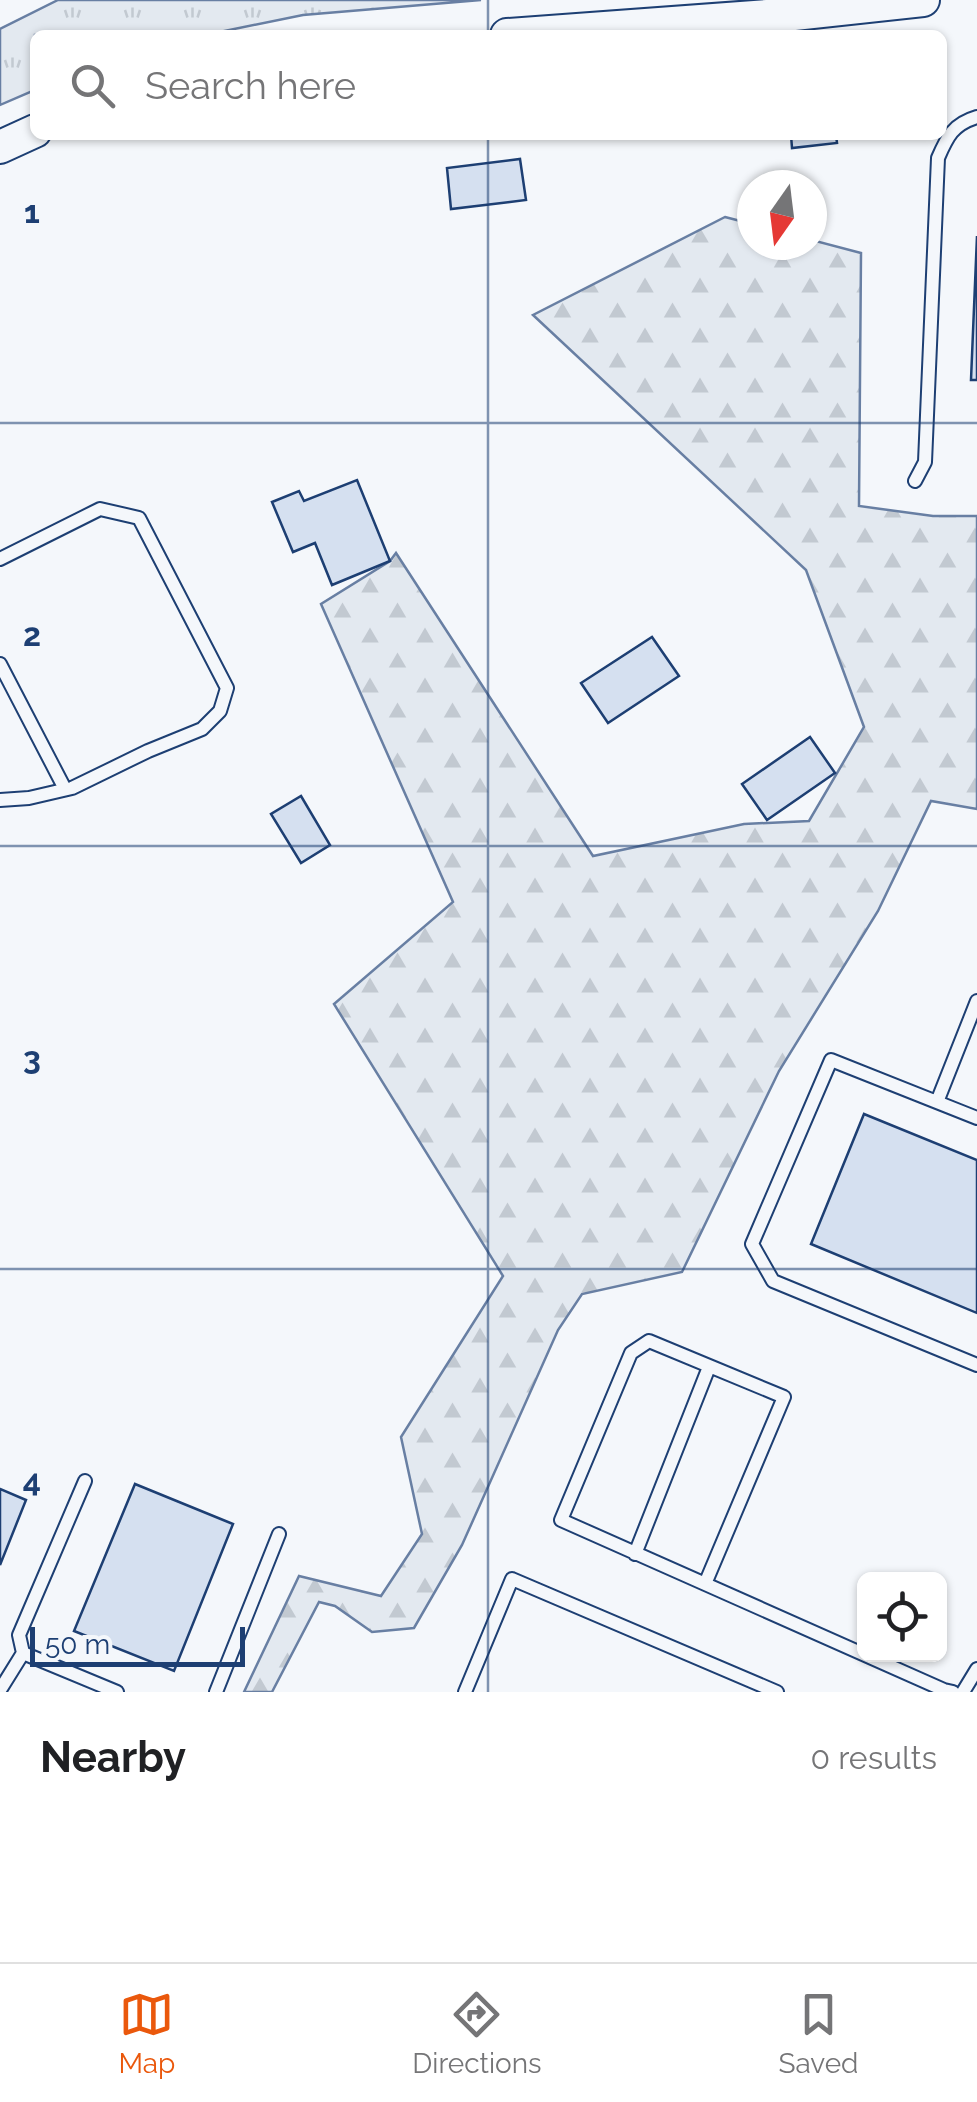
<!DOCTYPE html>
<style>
:root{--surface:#fff;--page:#f2f2f2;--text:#202124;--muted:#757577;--line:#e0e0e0;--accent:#ea580c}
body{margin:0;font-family:Raleway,sans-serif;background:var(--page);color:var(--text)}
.controls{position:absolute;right:30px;bottom:30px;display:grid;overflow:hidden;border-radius:15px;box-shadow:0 2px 8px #0004}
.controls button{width:90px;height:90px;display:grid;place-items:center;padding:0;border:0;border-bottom:2px solid var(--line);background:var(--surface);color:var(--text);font:50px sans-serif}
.compass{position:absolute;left:737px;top:170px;width:90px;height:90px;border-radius:50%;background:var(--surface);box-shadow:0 2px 8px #0004;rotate:194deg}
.scale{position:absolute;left:30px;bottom:25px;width:215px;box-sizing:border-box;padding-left:10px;border:5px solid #1d3f73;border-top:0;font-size:28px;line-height:35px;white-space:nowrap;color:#1d3f73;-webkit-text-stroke:8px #f4f7fb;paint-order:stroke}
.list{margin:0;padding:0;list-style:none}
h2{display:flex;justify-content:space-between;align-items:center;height:130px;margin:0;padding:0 40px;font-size:42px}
h2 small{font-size:32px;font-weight:400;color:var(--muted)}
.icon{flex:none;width:55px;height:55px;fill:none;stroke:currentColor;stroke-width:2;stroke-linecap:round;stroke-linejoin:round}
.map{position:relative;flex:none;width:977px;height:1692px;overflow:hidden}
.search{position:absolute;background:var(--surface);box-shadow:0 2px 8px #0004;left:30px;right:30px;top:30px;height:110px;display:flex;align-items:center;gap:25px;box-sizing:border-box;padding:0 35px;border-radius:15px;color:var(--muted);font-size:38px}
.sheet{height:270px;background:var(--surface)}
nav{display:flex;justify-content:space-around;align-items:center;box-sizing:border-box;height:140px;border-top:2px solid var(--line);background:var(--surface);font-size:28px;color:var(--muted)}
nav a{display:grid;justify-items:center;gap:5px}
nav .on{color:var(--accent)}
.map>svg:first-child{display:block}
.grass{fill:url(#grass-tufts);stroke:#687fa3;stroke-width:2.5}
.forest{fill:url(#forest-firs);stroke:#687fa3;stroke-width:2.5}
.building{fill:#d5e0f0;stroke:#1d3f73;stroke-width:2.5}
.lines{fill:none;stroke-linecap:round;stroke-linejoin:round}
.service-casing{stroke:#1d3f73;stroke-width:16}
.tertiary-casing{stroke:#1d3f73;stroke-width:36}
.service{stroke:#f4f7fb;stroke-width:12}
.tertiary{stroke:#f4f7fb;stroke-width:32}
.grid{fill:none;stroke:#1d3f73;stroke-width:2.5;stroke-opacity:0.55}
.grid-label{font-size:32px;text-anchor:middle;font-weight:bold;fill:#1d3f73;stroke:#f4f7fb;stroke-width:8;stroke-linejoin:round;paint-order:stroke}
</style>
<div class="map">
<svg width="977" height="1692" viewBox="0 0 977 1692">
<defs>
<pattern id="grass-tufts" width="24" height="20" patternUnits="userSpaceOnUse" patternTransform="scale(2.5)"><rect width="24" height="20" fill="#e3e9f0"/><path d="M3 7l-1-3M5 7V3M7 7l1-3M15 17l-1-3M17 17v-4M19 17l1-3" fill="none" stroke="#c2c9d1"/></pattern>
<pattern id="forest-firs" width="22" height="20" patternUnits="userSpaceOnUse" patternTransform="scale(2.5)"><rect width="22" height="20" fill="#e3e9f0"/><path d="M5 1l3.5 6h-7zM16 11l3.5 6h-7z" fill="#c2c9d1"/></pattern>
</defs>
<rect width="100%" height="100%" fill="#f4f7fb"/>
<path class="grass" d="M58 0H481L303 15 205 35H35V90L0 105V29Z"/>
<path class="forest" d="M725 217 752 224V245H812V240L861 253 859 506 933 516H977V809L931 801 878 911 779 1071 682 1272 582 1294 558 1330 462 1545 414 1628 372 1632 335 1606 319 1602 272 1692H244L299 1576 381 1596 422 1534 401 1437 503 1276 334 1004 453 902 321 604 390 561 396 553 593 856 744 824 809 821 864 727 806 570 533 315Z"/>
<path class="building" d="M791 135H836L837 143 792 148Z
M520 159 526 200 451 209 447 168Z
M800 177V185H768L767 180Z
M977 236V380H971Z
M357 480 390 561 332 585 315 543 293 552 272 502 299 491 304 501Z
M652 637 679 676 608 723 581 683Z
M810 737 835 773 767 820 742 784Z
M301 796 330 845 301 863 271 814Z
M864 1114 977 1160V1313L811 1244Z
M135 1484 233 1524 174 1671 74 1631Z
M0 1489 26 1500 0 1565Z"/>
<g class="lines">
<defs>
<path id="service" d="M915 481 925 462 938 158C947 137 953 124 977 117
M0 559 100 509 139 518 227 688 220 711 202 729 148 751 72 788 29 798 0 800
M0 664 65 789
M937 1102 977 1001
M977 1118 831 1060 752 1244 773 1281 977 1365
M635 1554 709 1367
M705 1584 784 1397 649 1341 631 1353 561 1520 944 1690 953 1692
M23 1653 19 1635 85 1481
M0 1690 23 1653 117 1692
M216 1692 279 1534
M465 1692 512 1579 777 1692
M963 1692 977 1669"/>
<path id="tertiary" d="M507 35 794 14 923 0
M0 147 35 131"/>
</defs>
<use href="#service" class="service-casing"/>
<use href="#tertiary" class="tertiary-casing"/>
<use href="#service" class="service"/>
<use href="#tertiary" class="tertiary"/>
</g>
<path class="grid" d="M488 0V35M488 135V1692M0 423H977M0 846H977M0 1269H977"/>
<g class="grid-label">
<text x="32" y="223">1</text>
<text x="32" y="646">2</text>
<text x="32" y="1069">3</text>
<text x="32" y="1492">4</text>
</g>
</svg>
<div class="controls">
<button><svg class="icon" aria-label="locate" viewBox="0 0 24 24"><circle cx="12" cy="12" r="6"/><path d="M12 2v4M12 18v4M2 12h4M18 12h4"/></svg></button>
</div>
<svg class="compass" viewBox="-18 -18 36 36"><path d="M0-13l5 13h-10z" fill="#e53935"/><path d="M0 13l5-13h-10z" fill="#757577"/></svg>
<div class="scale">50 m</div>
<div class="search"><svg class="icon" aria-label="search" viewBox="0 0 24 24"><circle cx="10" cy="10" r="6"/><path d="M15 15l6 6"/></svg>Search here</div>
</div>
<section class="sheet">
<h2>Nearby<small>0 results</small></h2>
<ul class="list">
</ul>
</section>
<nav>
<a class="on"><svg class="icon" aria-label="map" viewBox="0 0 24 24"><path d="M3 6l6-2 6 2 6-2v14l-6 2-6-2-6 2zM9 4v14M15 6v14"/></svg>Map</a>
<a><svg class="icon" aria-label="directions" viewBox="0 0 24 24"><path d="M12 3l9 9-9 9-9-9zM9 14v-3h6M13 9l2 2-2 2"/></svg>Directions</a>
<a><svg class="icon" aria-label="saved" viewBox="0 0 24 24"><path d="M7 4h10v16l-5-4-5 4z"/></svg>Saved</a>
</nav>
